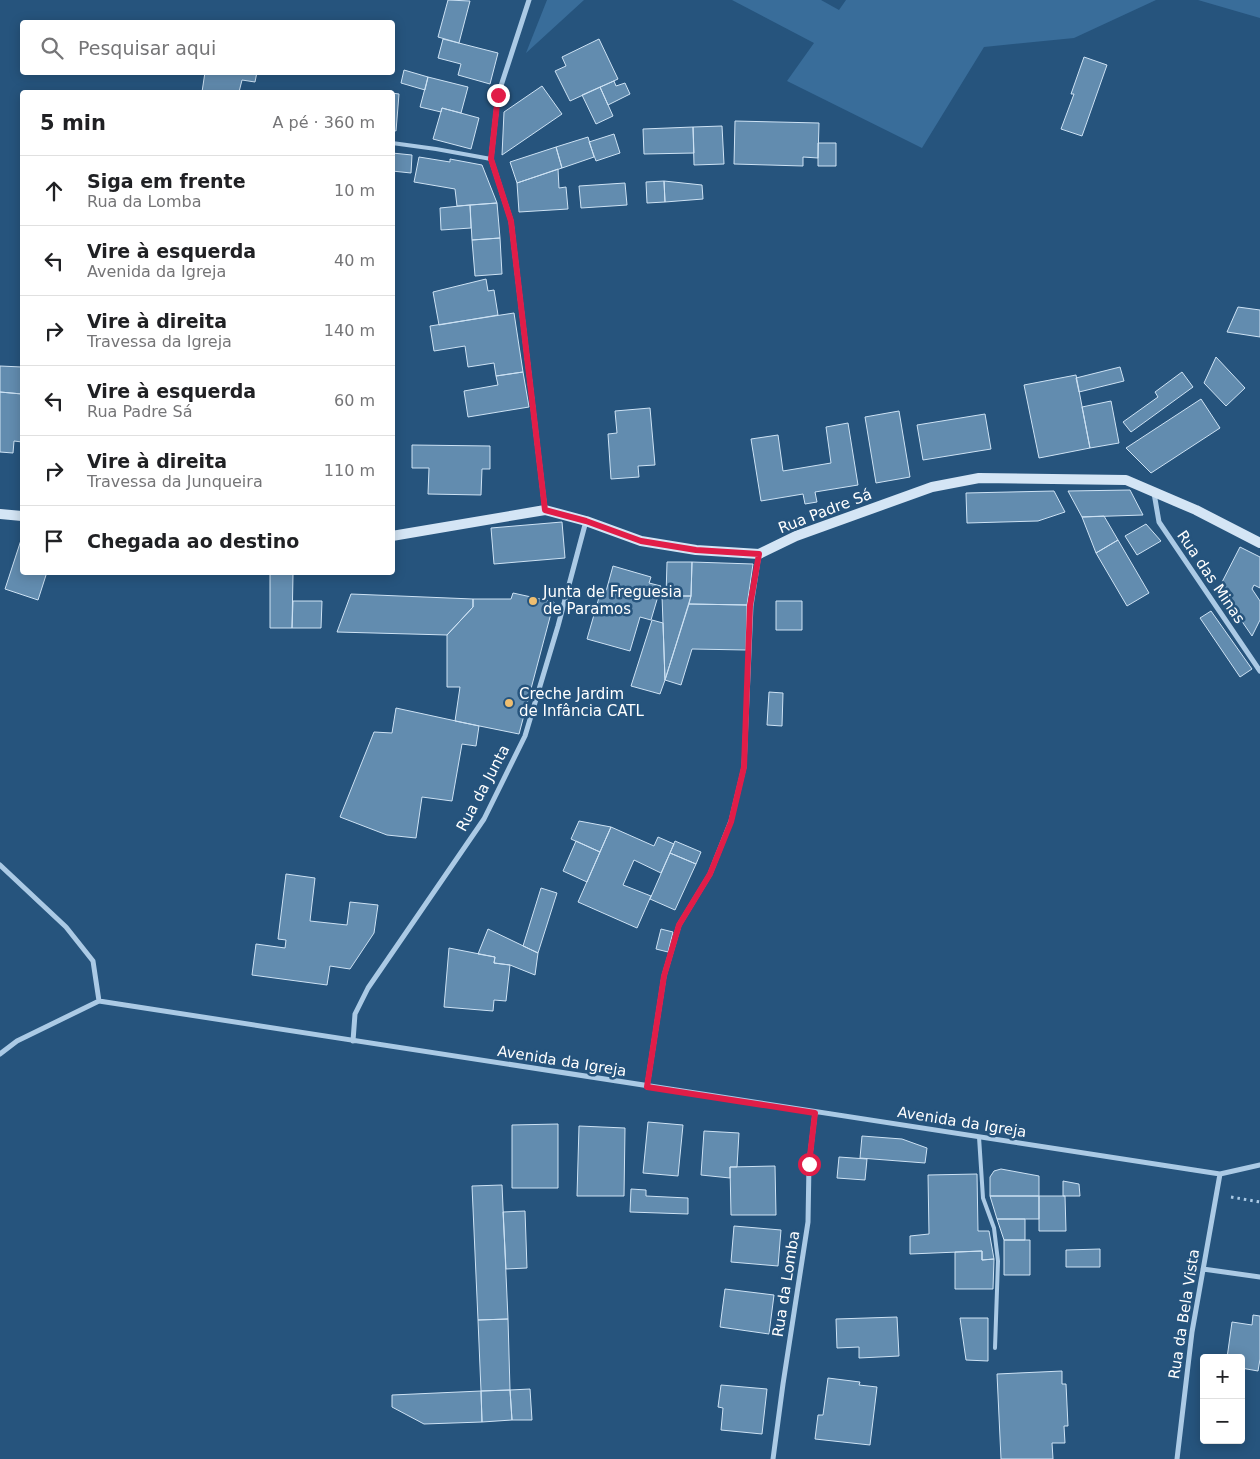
<!DOCTYPE html>
<html lang="pt">
<head>
<meta charset="utf-8">
<style>
	body { margin:0; font-family:"DejaVu Sans",sans-serif; background:#f6f6f6; color:#202124 }
	.controls { position:absolute; right:15px; bottom:15px; display:grid; overflow:hidden; border-radius:5px; box-shadow:0 2px 12px #0003 }
	.controls button { width:45px; height:45px; display:grid; place-items:center; padding:0; border:0; border-bottom:1px solid #e0e0e0; background:#fff; color:#202124; font:25px sans-serif }
	.stop { position:absolute; width:15px; height:15px; margin:-11px; border:4px solid #e11d48; border-radius:50%; background:#fff }
	.stop.end { background:#e11d48; border-color:#fff; box-shadow:0 1px 5px #0008 }
	.list { margin:0; padding:0; list-style:none }
	h2 { display:flex; justify-content:space-between; align-items:center; height:65px; margin:0; padding:0 20px; font-size:21px }
	h2 small { font-size:16px; font-weight:400; color:#757577 }
	.list li { display:grid; grid-template-columns:32px 1fr auto; gap:15px; align-items:center; box-sizing:border-box; height:70px; padding:0 20px; border-top:1px solid #e0e0e0 }
	.list b { display:block; font-size:19px; white-space:nowrap }
	.list p { margin:0; font-size:16px; white-space:nowrap; color:#757577 }
	.list em { font-size:16px; font-style:normal; color:#757577 }
	.icon { flex:none; width:28px; height:28px; fill:none; stroke:currentColor; stroke-width:2; stroke-linecap:round; stroke-linejoin:round }
	.map { position:relative; flex:none; width:1260px; height:1459px; overflow:hidden }
	.search { position:absolute; background:#fff; box-shadow:0 2px 12px #0003; left:20px; top:20px; width:375px; height:55px; display:flex; align-items:center; gap:12px; box-sizing:border-box; padding:0 18px; border-radius:5px; color:#757577; font-size:19px }
	.panel { position:absolute; background:#fff; box-shadow:0 2px 12px #0003; left:20px; top:90px; width:375px; height:485px; border-radius:5px }
	.map>svg:first-child { display:block }
</style>
</head>
<body>
<div class="map">
<svg width="1260" height="1459" viewBox="0 0 1260 1459">
	<rect width="100%" height="100%" fill="#26547d"/>
	<path fill="#396d9a" d="M547,0H584L526,53Z
		M732,0H821L839,10L846,0H1156L1074,38L984,47L922,148L787,81L814,43Z
		M1198,0H1260V18Z"/>
	<path fill="#628caf" stroke="#cde2f4" d="M448,0L470,1L459,43L438,37Z
		M443,39L498,53L490,84L458,75L461,64L438,58Z
		M599,39L618,79L570,101L555,71L566,66L562,57Z
		M1084,57L1107,65L1082,136L1061,129L1074,94H1071Z
		M404,70L428,77L425,90L401,83Z
		M205,72H257L255,82L242,80L239,92H202Z
		M428,77L468,87L461,113L442,108L441,112L420,107Z
		M614,81L616,86L625,83L630,94L608,105L600,87Z
		M542,86L562,114L502,155L504,112Z
		M600,87L613,116L596,124L582,95Z
		M392,93L399,94L396,131L392,130Z
		M442,108L479,118L471,149L433,139Z
		M735,121L819,123L818,158L803,157V166L734,164Z
		M722,126L724,164L694,165L693,127Z
		M693,127L694,153L644,154L643,129Z
		M614,134L620,153L596,161L589,142Z
		M588,137L594,157L562,168L556,147Z
		M818,143H836V166H818Z
		M556,147L562,168L517,183L510,162Z
		M392,153L412,155L411,173L392,171Z
		M419,157L450,162V159L482,165L497,203L457,206L455,189L414,182Z
		M558,169L559,188L566,187L568,209L519,212L517,183Z
		M664,181L702,185L703,199L665,202Z
		M664,181L665,202L647,203L646,182Z
		M625,183L627,205L581,208L579,186Z
		M497,203L500,238L472,240L470,205Z
		M470,205L471,228L441,230L440,208Z
		M500,238L502,274L475,276L472,240Z
		M486,279L488,291L494,290L498,315L439,325L433,292Z
		M1238,307L1260,310V337L1227,332Z
		M514,313L523,372L496,376L494,363L468,367L465,346L434,351L430,326Z
		M1216,357L1245,388L1226,406L1204,383Z
		M0,366L22,367V394L0,392Z
		M1120,367L1124,381L1079,392L1076,378Z
		M523,372L529,407L468,417L464,391L498,385L496,376Z
		M1182,372L1193,387L1131,432L1123,422L1158,397L1155,392Z
		M1076,375L1090,448L1039,458L1024,385Z
		M0,392L22,394V442L14,441L13,453L0,452Z
		M1201,399L1220,428L1151,473L1126,448Z
		M1111,401L1119,443L1090,448L1082,407Z
		M650,408L655,465L638,466L639,477L611,479L608,434L617,433L615,411Z
		M899,411L910,477L876,483L865,417Z
		M985,414L991,449L923,460L917,425Z
		M848,423L858,485L815,492L817,502L805,504L803,494L761,501L751,439L778,435L783,471L831,463L826,427Z
		M412,445L490,446V469H482L481,495L428,494L429,468H412Z
		M1130,490L1143,515L1082,517L1068,491Z
		M1054,491L1065,512L1038,521L967,523L966,493Z
		M1104,516L1118,540L1096,553L1082,517Z
		M562,522L565,558L494,564L491,528Z
		M1146,524L1161,541L1137,555L1125,536Z
		M22,537V572H47L38,600L5,589Z
		M1118,540L1149,593L1127,606L1096,553Z
		M1240,547L1260,557V588L1254,585L1252,589L1260,601V620L1252,636L1219,588Z
		M667,562H692L691,596H666Z
		M692,562L753,564L747,605L689,604L691,596Z
		M613,566L651,577L649,583L661,586L651,620L640,617L630,651L587,639L600,594L605,595Z
		M263,572H315V574H263Z
		M315,572H355L354,574H315Z
		M270,574H293L292,628H270Z
		M513,593L554,602L519,734L455,721L460,687H447V635L473,607V599H511Z
		M351,594L473,599V607L447,635L337,632Z
		M662,596H691L665,680L663,623Z
		M293,601H322L321,628H292Z
		M776,601H802V630H776Z
		M689,604L747,605L746,650L692,649L681,685L665,680Z
		M1211,611L1252,669L1240,677L1200,618Z
		M652,620L663,623L665,680L660,694L631,686Z
		M769,692L783,693L782,726L767,725Z
		M396,708L479,726L476,746L462,744L452,801L422,797L416,838L387,835L340,817L374,732L392,733Z
		M579,821L611,827L600,852L571,839Z
		M611,827L654,846L658,837L674,844L661,873L634,860L623,885L651,896L637,928L578,902Z
		M576,841L600,852L587,882L563,871Z
		M675,841L701,852L696,864L670,853Z
		M670,853L696,864L675,910L650,899Z
		M286,874L315,878L310,921L347,925L350,902L378,905L374,933L350,969L330,966L327,985L252,975L256,944L285,948L286,940L278,939Z
		M541,888L557,893L538,953L523,946Z
		M488,929L538,953L535,975L510,965L494,963L495,957L478,954Z
		M661,929L673,932L668,952L656,949Z
		M449,948L495,957L494,963L510,965L506,1001L494,1000L493,1011L444,1007Z
		M648,1122L683,1125L678,1176L643,1173Z
		M558,1124V1188H512V1125Z
		M579,1126L625,1128L624,1196H577Z
		M704,1131L739,1133L737,1167H730V1178L701,1175Z
		M862,1136L902,1139L927,1148L925,1163L860,1158Z
		M839,1157L867,1159L865,1180L837,1178Z
		M775,1166L776,1215H731L730,1167Z
		M1001,1169L1039,1176V1196H990V1177L994,1171Z
		M977,1174L978,1231H989L994,1259L982,1260V1251L910,1254V1236L929,1234L928,1175Z
		M1063,1181L1079,1184L1080,1196H1063Z
		M502,1185L508,1319L478,1320L472,1186Z
		M631,1189L646,1190V1196L688,1198V1214L630,1212Z
		M990,1196H1039V1219H997Z
		M1039,1196H1065L1066,1231H1039Z
		M525,1211L527,1268L506,1269L503,1212Z
		M997,1219H1025V1240H1004Z
		M734,1226L781,1230L778,1266L731,1262Z
		M1004,1240H1030V1275H1004Z
		M1100,1249V1267H1066V1250Z
		M982,1251V1260L994,1259L993,1289H955V1252Z
		M725,1289L774,1295L769,1334L720,1327Z
		M1253,1315L1260,1316V1359L1258,1371L1241,1368V1358H1227L1232,1322L1252,1325Z
		M897,1317L899,1356L859,1358V1347L837,1348L836,1319Z
		M960,1318H988V1361L966,1360Z
		M508,1319L510,1390L481,1391L478,1320Z
		M1062,1371V1384H1066L1068,1426H1064L1065,1443H1052L1053,1459H1001L997,1374Z
		M828,1378L860,1382L859,1385L877,1387L870,1445L815,1439L818,1415H823Z
		M721,1385L767,1389L762,1434L721,1430L723,1408L718,1407Z
		M530,1389L532,1420H512L510,1390Z
		M510,1390L512,1420L482,1422L481,1391Z
		M481,1391L482,1422L424,1424L392,1407V1395Z"/>
	<g fill="none" stroke-linecap="round" stroke-linejoin="round">
		<path stroke="#abcae5" stroke-width="3" stroke-dasharray="2.5 4" stroke-linecap="butt" d="M1231,1197L1260,1202"/>
		<path stroke="#abcae5" stroke-width="4" d="M392,143L436,149L491,159
			M979,1137L983,1198L994,1228L998,1261L995,1348"/>
		<path stroke="#abcae5" stroke-width="5" d="M529,0L498,95L491,159L511,221L545,510
			M1154,493L1159,522L1260,671
			M0,865L66,927L93,961L99,1001
			M353,1041L355,1014L368,988L484,819L525,736L558,626L586,521
			M0,1054L17,1041L99,1001L1220,1174L1260,1165
			M647,1087L664,976L679,925L710,874L731,821L744,767L751,606L759,554
			M1203,1269L1260,1277
			M773,1459L783,1384L808,1222L809,1164L815,1113
			M1177,1459L1192,1332L1220,1174"/>
		<path stroke="#d4e5f5" stroke-width="10" d="M0,514L22,516
			M392,536L545,510L586,521L641,541L696,550L759,554L796,536L932,487L979,478L1126,480L1196,510L1260,543"/>
	</g>
	<g fill="none" stroke-linecap="round" stroke-linejoin="round">
		<path stroke="#e11d48" stroke-width="6" d="M498,95L491,159L511,221L545,510L586,521L641,541L696,550L759,554L750,606L744,767L731,822L710,874L679,925L664,976L647,1087L815,1113L809,1164"/>
	</g>
	<g fill="#eebe70" stroke="#26547d" stroke-width="2">
		<circle cx="533" cy="601" r="5"/>
		<circle cx="509" cy="703" r="5"/>
	</g>
	<g text-anchor="middle" dominant-baseline="central" stroke-width="5" stroke-linejoin="round" paint-order="stroke">
		<g font-size="15" fill="#fff" stroke="#26547d">
			<text transform="translate(825 511) rotate(-21)">Rua Padre Sá</text>
			<text transform="translate(1211 577) rotate(56)">Rua das Minas</text>
			<text transform="translate(483 788) rotate(-62)">Rua da Junta</text>
			<text transform="translate(562 1061) rotate(9)">Avenida da Igreja</text>
			<text transform="translate(962 1122) rotate(9)">Avenida da Igreja</text>
			<text transform="translate(786 1284) rotate(-81)">Rua da Lomba</text>
			<text transform="translate(1184 1314) rotate(-81)">Rua da Bela Vista</text>
		</g>
		<g font-size="15" fill="#fff" stroke="#26547d" text-anchor="start">
			<text x="543" y="592">Junta de Freguesia<tspan x="543" dy="17">de Paramos</tspan></text>
			<text x="519" y="694">Creche Jardim<tspan x="519" dy="17">de Infância CATL</tspan></text>
		</g>
	</g>
</svg>
<div class="controls">
<button>+</button>
<button>−</button>
</div>
<div class="stop" style="left:809px;top:1164px"></div>
<div class="stop end" style="left:498px;top:95px"></div>
<div class="search"><svg class="icon" aria-label="search" viewBox="0 0 24 24"><circle cx="10" cy="10" r="6"/><path d="M15 15l6 6"/></svg>Pesquisar aqui</div>
<section class="panel">
<h2>5 min<small>A pé · 360 m</small></h2>
<ul class="list">
<li><svg class="icon" aria-label="ahead" viewBox="0 0 24 24"><path d="M12 20V5M6 11l6-6 6 6"/></svg><div><b>Siga em frente</b><p>Rua da Lomba</p></div><em>10 m</em></li>
<li><svg class="icon" aria-label="left" viewBox="0 0 24 24"><path d="M17 20v-9H6M10 6l-5 5 5 5"/></svg><div><b>Vire à esquerda</b><p>Avenida da Igreja</p></div><em>40 m</em></li>
<li><svg class="icon" aria-label="right" viewBox="0 0 24 24"><path d="M7 20v-9h11M14 6l5 5-5 5"/></svg><div><b>Vire à direita</b><p>Travessa da Igreja</p></div><em>140 m</em></li>
<li><svg class="icon" aria-label="left" viewBox="0 0 24 24"><path d="M17 20v-9H6M10 6l-5 5 5 5"/></svg><div><b>Vire à esquerda</b><p>Rua Padre Sá</p></div><em>60 m</em></li>
<li><svg class="icon" aria-label="right" viewBox="0 0 24 24"><path d="M7 20v-9h11M14 6l5 5-5 5"/></svg><div><b>Vire à direita</b><p>Travessa da Junqueira</p></div><em>110 m</em></li>
<li><svg class="icon" aria-label="arrive" viewBox="0 0 24 24"><path d="M6 21V4h12l-3 4 3 4H6"/></svg><div><b>Chegada ao destino</b></div></li>
</ul>
</section>
</div>
</body>
</html>
